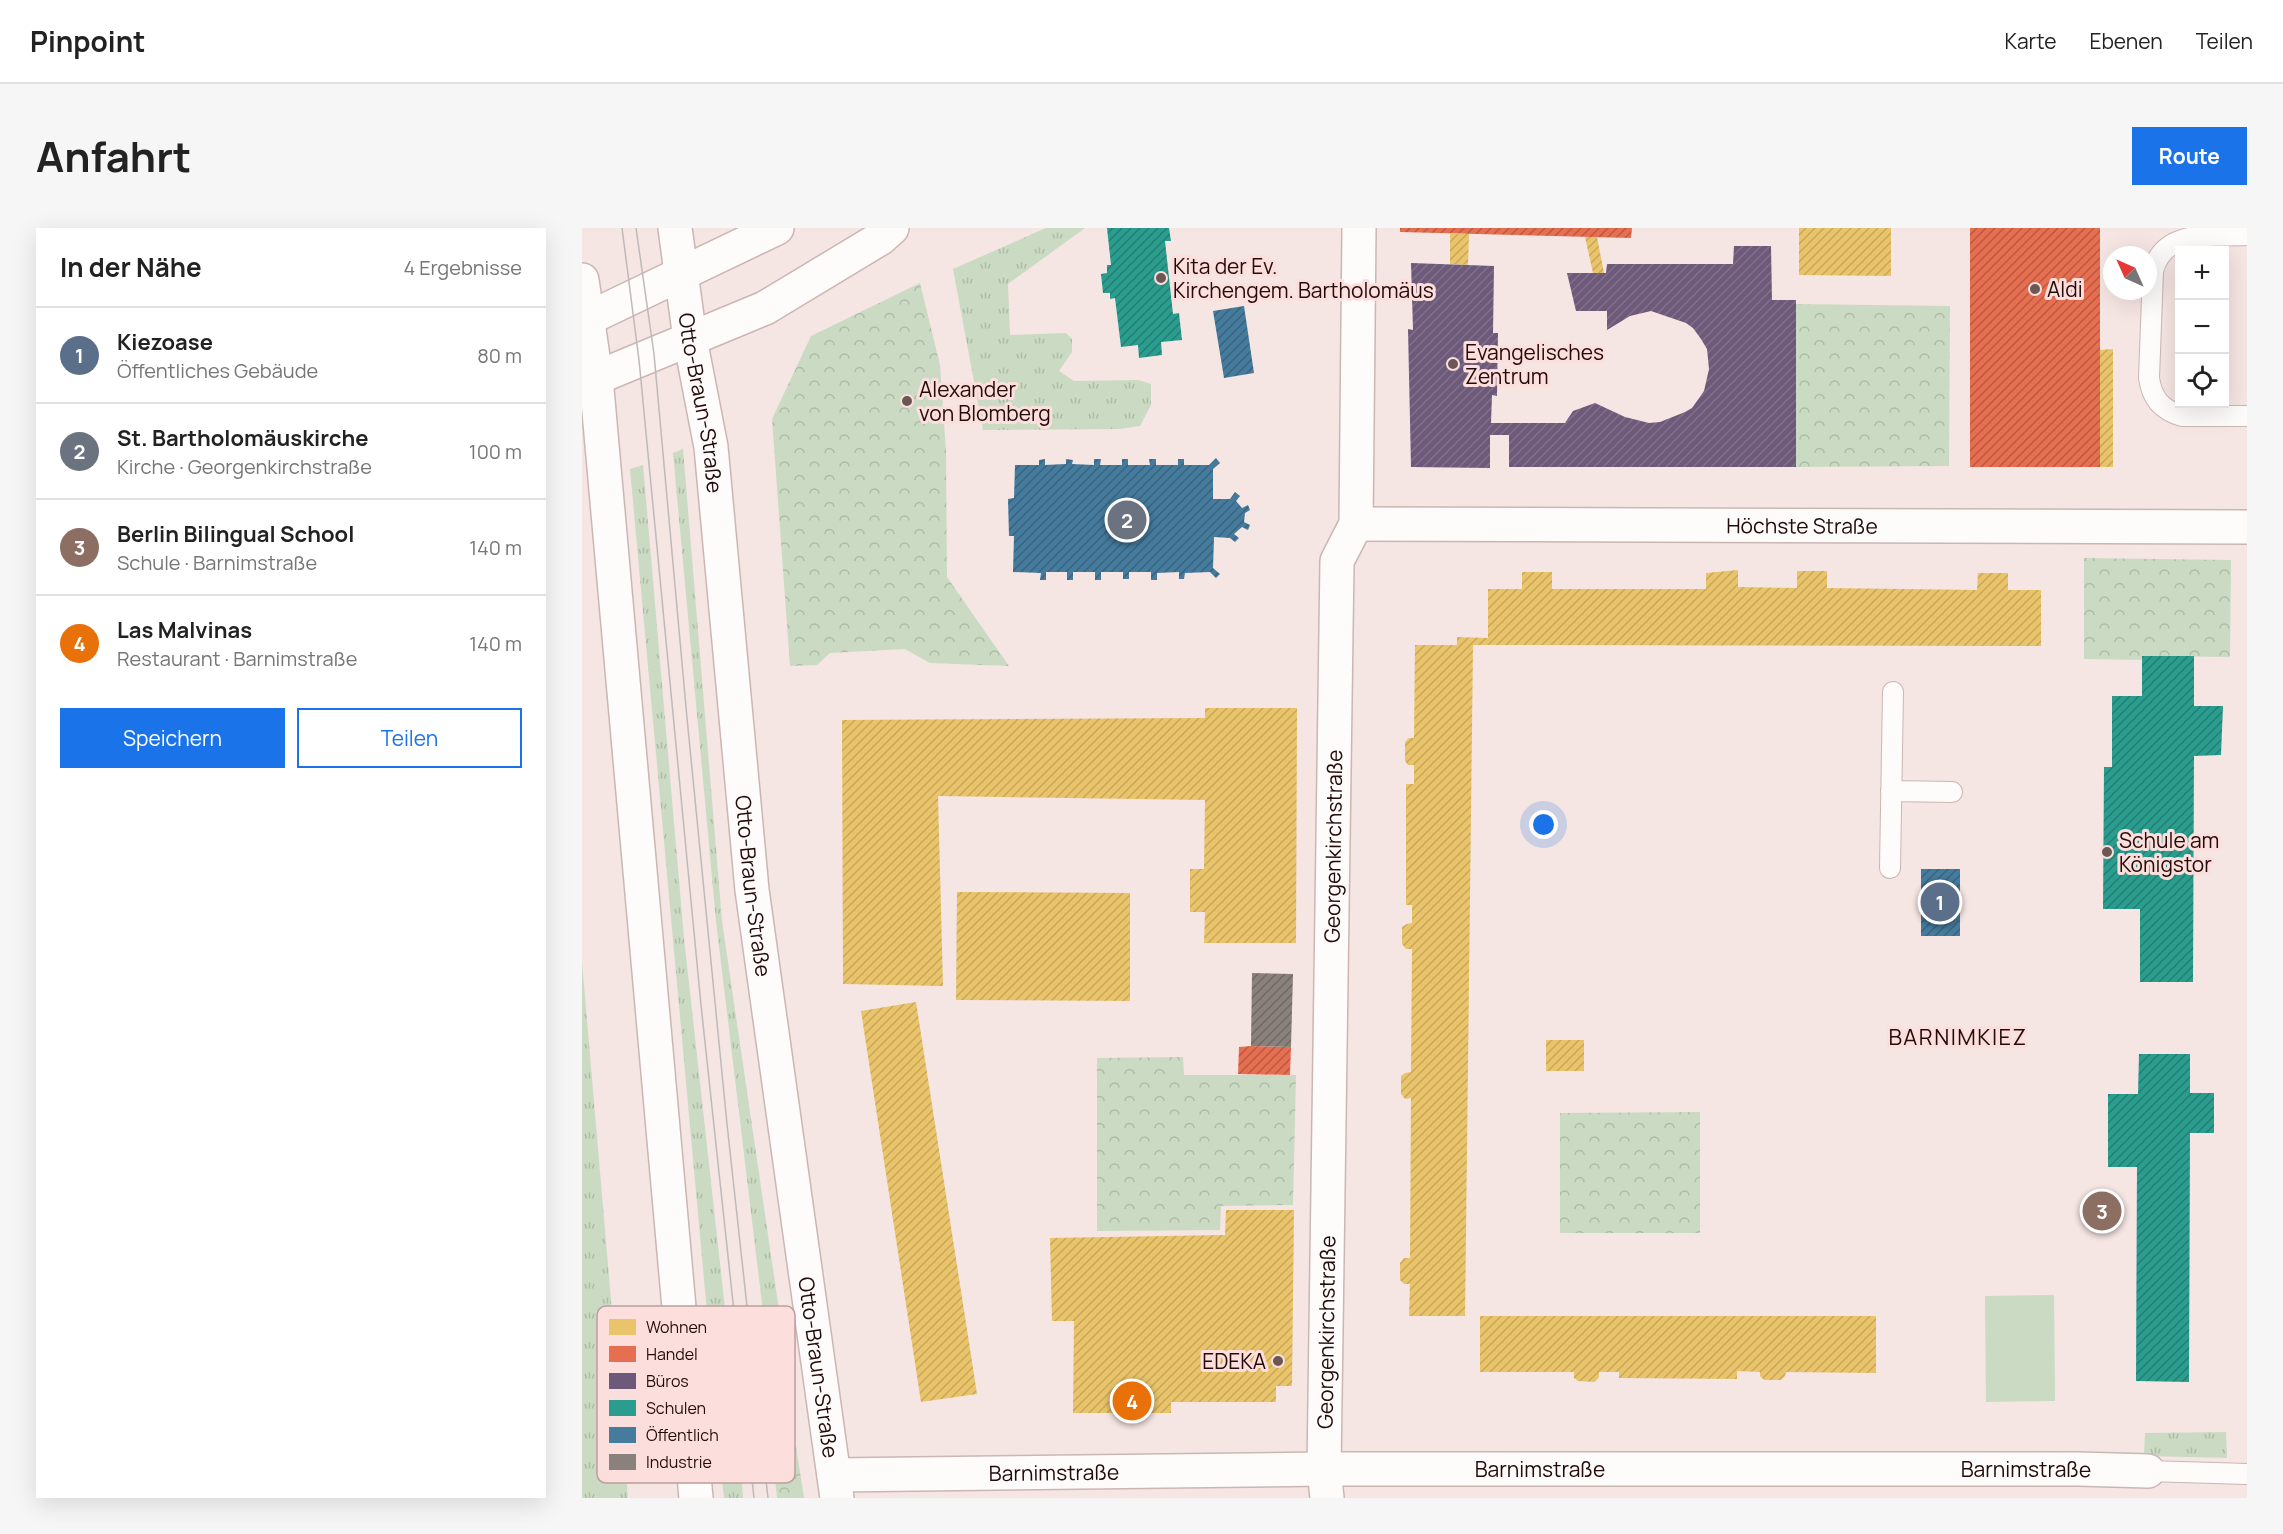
<!DOCTYPE html>
<html lang="de">
<head>
<meta charset="utf-8">
<style>
	body { margin:0; font-family:Manrope,sans-serif; background:#f6f6f6; color:#222 }
	.controls { position:absolute; right:18px; top:18px; display:grid; overflow:hidden; border-radius:0px; box-shadow:0 6px 24px #0002 }
	.controls button { width:54px; height:54px; display:grid; place-items:center; padding:0; border:0; border-bottom:2px solid #e0e0e0; background:#fff; color:#222; font:30px sans-serif }
	.compass { position:absolute; left:1521px; top:18px; width:54px; height:54px; border-radius:50%; background:#fff; box-shadow:0 6px 24px #0002; rotate:315deg }
	.you { position:absolute; left:962px; top:597px; width:21px; height:21px; margin:-15px; border:4px solid #fff; border-radius:50%; background:#1a73e8; box-shadow:0 0 0 9px #1a73e833 }
	.badge { display:grid; place-items:center; width:39px; height:39px; border-radius:50%; background:#1a73e8; color:#fff; font-size:20px; font-weight:700 }
	.pin { position:absolute; translate:-50% -50%; border:3px solid #fff; box-shadow:0 2px 6px #0006 }
	.list { margin:0; padding:0; list-style:none }
	h2 { display:flex; justify-content:space-between; align-items:center; height:78px; margin:0; padding:0 24px; font-size:26px }
	h2 small { font-size:20px; font-weight:400; color:#767676 }
	.list li { display:grid; grid-template-columns:39px 1fr auto; gap:18px; align-items:center; box-sizing:border-box; height:96px; padding:0 24px; border-top:2px solid #e0e0e0 }
	.list b { display:block; font-size:22px; white-space:nowrap }
	.list p { margin:0; font-size:20px; white-space:nowrap; color:#767676 }
	.list em { font-size:20px; font-style:normal; color:#767676 }
	.actions { display:flex; gap:12px; padding:18px 24px }
	.actions a { flex:1; padding:14px 0; border:2px solid #1a73e8; border-radius:0px; text-align:center; font-size:21px; color:#1a73e8 }
	.actions .main { background:#1a73e8; color:#fff }
	.icon { flex:none; width:33px; height:33px; fill:none; stroke:currentColor; stroke-width:2; stroke-linecap:round; stroke-linejoin:round }
	.map { position:relative; flex:none; width:1665px; height:1270px; overflow:hidden; border-radius:0px }
	header { display:flex; align-items:center; gap:36px; box-sizing:border-box; height:84px; padding:0 30px; background:#fff; border-bottom:2px solid #e0e0e0 }
	header strong { font-size:28px }
	nav { display:flex; gap:33px; margin-inline-start:auto; font-size:21px }
	.intro { display:flex; align-items:center; justify-content:space-between; box-sizing:border-box; height:144px; padding:0 36px }
	h1 { margin:0; font-size:42px }
	.button { padding:15px 27px; border-radius:0px; background:#1a73e8; color:#fff; font-size:21px; font-weight:700 }
	main { display:flex; gap:36px; padding:0 36px }
	aside { flex:1; background:#fff; border-radius:0px; box-shadow:0 6px 24px #0002 }
	.map>svg:first-child { display:block }
</style>
</head>
<body>
<header>
<strong>Pinpoint</strong>
<nav><a>Karte</a><a>Ebenen</a><a>Teilen</a></nav>
</header>
<div class="intro"><h1>Anfahrt</h1><a class="button">Route</a></div>
<main>
<aside>
<h2>In der Nähe<small>4 Ergebnisse</small></h2>
<ul class="list">
<li><span class="badge" style="background:#5c6f8a">1</span><div><b>Kiezoase</b><p>Öffentliches Gebäude</p></div><em>80 m</em></li>
<li><span class="badge" style="background:#6b7280">2</span><div><b>St. Bartholomäuskirche</b><p>Kirche · Georgenkirchstraße</p></div><em>100 m</em></li>
<li><span class="badge" style="background:#8d6e63">3</span><div><b>Berlin Bilingual School</b><p>Schule · Barnimstraße</p></div><em>140 m</em></li>
<li><span class="badge" style="background:#e8710a">4</span><div><b>Las Malvinas</b><p>Restaurant · Barnimstraße</p></div><em>140 m</em></li>
</ul>
<div class="actions"><a class="main">Speichern</a><a>Teilen</a></div>
</aside>
<div class="map">
<svg width="1665" height="1270" viewBox="0 0 1665 1270">
	<defs>
		<pattern id="grass-tufts" width="24" height="20" patternUnits="userSpaceOnUse" patternTransform="scale(1.5)"><rect width="24" height="20" fill="#cbdbc3"/><path d="M3 7l-1-3M5 7V3M7 7l1-3M15 17l-1-3M17 17v-4M19 17l1-3" fill="none" stroke="#aebba6"/></pattern>
		<pattern id="park-crowns" width="20" height="18" patternUnits="userSpaceOnUse" patternTransform="scale(1.5)"><rect width="20" height="18" fill="#cbdbc3"/><path d="M2 6a3 3 0 1 1 6 0M12 15a3 3 0 1 1 6 0" fill="none" stroke="#aebba6"/></pattern>
		<pattern id="homes-hatch" width="6" height="6" patternUnits="userSpaceOnUse" patternTransform="scale(1.5)"><rect width="6" height="6" fill="#e9c46a"/><path d="M-1 1l2-2M0 6l6-6M5 7l2-2" fill="none" stroke="#c8a75b"/></pattern>
		<pattern id="shops-hatch" width="6" height="6" patternUnits="userSpaceOnUse" patternTransform="scale(1.5)"><rect width="6" height="6" fill="#e76f51"/><path d="M-1 1l2-2M0 6l6-6M5 7l2-2" fill="none" stroke="#bb5941"/></pattern>
		<pattern id="offices-hatch" width="6" height="6" patternUnits="userSpaceOnUse" patternTransform="scale(1.5)"><rect width="6" height="6" fill="#6d597a"/><path d="M-1 1l2-2M0 6l6-6M5 7l2-2" fill="none" stroke="#817089"/></pattern>
		<pattern id="schools-hatch" width="6" height="6" patternUnits="userSpaceOnUse" patternTransform="scale(1.5)"><rect width="6" height="6" fill="#2a9d8f"/><path d="M-1 1l2-2M0 6l6-6M5 7l2-2" fill="none" stroke="#247e73"/></pattern>
		<pattern id="public-hatch" width="6" height="6" patternUnits="userSpaceOnUse" patternTransform="scale(1.5)"><rect width="6" height="6" fill="#457b9d"/><path d="M-1 1l2-2M0 6l6-6M5 7l2-2" fill="none" stroke="#39637e"/></pattern>
		<pattern id="industry-hatch" width="6" height="6" patternUnits="userSpaceOnUse" patternTransform="scale(1.5)"><rect width="6" height="6" fill="#8a817c"/><path d="M-1 1l2-2M0 6l6-6M5 7l2-2" fill="none" stroke="#706864"/></pattern>
	</defs>
	<rect width="100%" height="100%" fill="#f5e5e3"/>
	<path fill="url(#grass-tufts)" d="M464,0H503L426,56L428,107L484,105L490,111V124L477,143L492,153L556,152L569,156V177L558,198L537,201L401,202L371,41Z
		M101,221L140,693L208,1157L190,1159L134,693L91,225Z
		M61,237L102,710L154,1180L134,1183L48,241Z
		M0,734L46,1270H0Z
		M1644,1204L1645,1230L1562,1228L1563,1205Z
		M149,1233L156,1236L159,1242L161,1270H142C141,1257 136,1241 149,1233Z"/>
	<path fill="url(#park-crowns)" d="M338,55L358,137L364,223L365,349L427,438L348,435L323,421L248,425L235,437L208,438L190,191L229,108Z
		M1214,76L1368,78L1367,238L1214,239Z
		M1502,330L1649,332L1648,429L1561,428L1559,432L1502,431Z
		M601,829L602,847H714L711,977L639,978L638,1002L515,1003V830Z
		M1118,884V1005H978V885Z
		M214,1218L222,1270H195L190,1223Z"/>
	<path fill="#cbdbc3" d="M1472,1067L1473,1173L1404,1174L1403,1068Z"/>
	<path fill="url(#homes-hatch)" d="M1217,0H1309V48L1217,47Z
		M868,6H887L886,37L868,36Z
		M1003,9H1015L1022,45H1011Z
		M1531,121V239H1518V122Z
		M1156,342V359L1215,360V343H1245V360L1395,362L1396,345H1426V362H1459V418L891,417L883,1088H827L828,1056H822L818,1052V1035L822,1030H828L829,870L823,871L819,866V848L823,845L829,844L830,721H824L820,716V699L825,696L830,695V677H824V556H832V537H826L823,533V514L827,510H832L833,417H875V409L906,410V361H940V344H970V361H1124V345Z
		M623,480H715L714,715H622L623,684H608V641H622L623,572L356,568L361,758L261,756L260,492L623,490Z
		M375,664L548,665V773L374,772Z
		M334,774L395,1166L339,1174L279,783Z
		M964,812H1002V843H964Z
		M644,982H712L710,1158H694V1174H589V1185H491L492,1093H470L468,1010L643,1007Z
		M898,1088H1294V1145L1204,1144L1203,1148L1199,1152H1182L1178,1148V1144L1155,1143V1151L1037,1150V1144H1017V1149L1013,1154L996,1153L992,1150V1144H898Z"/>
	<path fill="url(#shops-hatch)" d="M818,0H1050L1049,10L818,4Z
		M1388,0H1518V239H1388Z
		M669,818L709,819L708,847L656,846L657,819Z"/>
	<path fill="url(#offices-hatch)" d="M1152,18H1189L1190,72H1214V239H927V207H908V240L829,239L826,101L831,102L829,35L912,38L911,105H916L915,168L910,167L909,195H983L991,183L1013,175L1043,189L1067,195L1078,194L1103,184L1110,180L1122,163L1127,141L1125,121L1119,111L1111,100L1104,95L1069,83L1048,88L1025,102V83H994L985,45H1024L1025,36H1151Z"/>
	<path fill="url(#schools-hatch)" d="M525,0H587L589,13H583L591,86L597,85L600,112L579,114L580,127L557,130L556,117L539,119L533,70L528,71V65H521L519,46L525,45V37H529Z
		M1560,428H1612V478H1641L1639,527L1612,528L1611,754H1558V681H1521L1522,539H1530V468H1560Z
		M1557,826H1608V865H1632V905H1608L1607,1154L1554,1153L1555,939H1526V866H1556Z"/>
	<path fill="url(#public-hatch)" d="M662,78L672,145L642,150L631,83Z
		M634,230L638,235L631,241V271H648L653,264L658,268L654,273L660,280L666,277L668,282L663,285L662,294L668,297L666,302L660,299L652,306L657,310L653,314L648,310L632,309L631,340L638,346L634,350L628,344L603,345L602,351H597V344L575,345V352H569V344H547V351H541V344H519V352H513V344H491V352H485V344H464V352H458L459,345L431,344L432,308H427L426,271L432,270L433,237H457V232L463,231V237L484,236V231L491,232L490,236L512,237V231H519L518,237H540V231H546V237H568L567,231H574V237H596V231H602V237H627Z
		M1339,641H1378V708H1339Z"/>
	<path fill="url(#industry-hatch)" d="M670,745L711,746L709,819L669,818Z"/>
	<g fill="none" stroke-linecap="round" stroke-linejoin="round">
		<g stroke="#cab7b4" stroke-width="22">
			<path id="lane" d="M1665,7C1630,9 1582,0 1571,43L1567,150C1570,171 1580,182 1600,188H1665
				M1309,563L1370,564
				M1308,640L1311,464
				M1566,1243L1665,1246"/>
		</g>
		<g stroke="#cab7b4" stroke-width="36">
			<g id="street">
				<path id="s1" d="M774,296L1665,299"/>
				<path id="s2" d="M252,1247L742,1241H1496L1566,1243"/>
				<path id="s3" d="M745,1270L742,1241L755,333L774,296L777,0"/>
			</g>
		</g>
		<g stroke="#cab7b4" stroke-width="36">
			<path id="secondary" d="M7,90L195,0
				M14,150L183,80L299,10L310,0"/>
		</g>
		<g stroke="#cab7b4" stroke-width="36">
			<g id="primary">
				<path id="s4" d="M93,0L108,111L129,219L170,662L255,1270"/>
				<path d="M0,52L14,150L114,1270"/>
			</g>
		</g>
		<use href="#lane" stroke="#fefbfb" stroke-width="20"/>
		<use href="#street" stroke="#fefbfb" stroke-width="33"/>
		<use href="#secondary" stroke="#fefbfb" stroke-width="33"/>
		<use href="#primary" stroke="#fefbfb" stroke-width="33"/>
		<path stroke="#bfbab9" stroke-width="1.5" d="M40,0L57,132L119,777L172,1270
			M54,0L72,126L105,490L145,896L186,1270"/>
	</g>
	<g fill="#6c5755" stroke="#fcdfdc" stroke-width="2">
		<circle cx="579" cy="50" r="6"/>
		<circle cx="1453" cy="61" r="6"/>
		<circle cx="871" cy="136" r="6"/>
		<circle cx="325" cy="173" r="6"/>
		<circle cx="1525" cy="624" r="6"/>
		<circle cx="696" cy="1133" r="6"/>
	</g>
	<g text-anchor="middle" dominant-baseline="central" stroke-width="6" stroke-linejoin="round" paint-order="stroke">
		<g font-size="21" fill="#220b09" stroke="#fcdfdc" text-anchor="start">
			<text x="591" y="38">Kita der Ev.<tspan x="591" dy="24">Kirchengem. Bartholomäus</tspan></text>
			<text x="1465" y="61">Aldi</text>
			<text x="883" y="124">Evangelisches<tspan x="883" dy="24">Zentrum</tspan></text>
			<text x="337" y="161">Alexander<tspan x="337" dy="24">von Blomberg</tspan></text>
			<text x="1537" y="612">Schule am<tspan x="1537" dy="24">Königstor</tspan></text>
			<text x="684" y="1133" text-anchor="end">EDEKA</text>
		</g>
		<g font-size="21" fill="#220b09" stroke="#fcdfdc">
			<text stroke="none"><textPath href="#s4" startOffset="177">Otto-Braun-Straße</textPath></text>
			<text stroke="none"><textPath href="#s1" startOffset="446">Höchste Straße</textPath></text>
			<text stroke="none"><textPath href="#s3" startOffset="652">Georgenkirchstraße</textPath></text>
			<text stroke="none"><textPath href="#s4" startOffset="663">Otto-Braun-Straße</textPath></text>
			<text stroke="none"><textPath href="#s3" startOffset="166">Georgenkirchstraße</textPath></text>
			<text stroke="none"><textPath href="#s4" startOffset="1149">Otto-Braun-Straße</textPath></text>
			<text stroke="none"><textPath href="#s2" startOffset="706">Barnimstraße</textPath></text>
			<text stroke="none"><textPath href="#s2" startOffset="1192">Barnimstraße</textPath></text>
			<text stroke="none"><textPath href="#s2" startOffset="220">Barnimstraße</textPath></text>
		</g>
		<g font-size="22" letter-spacing="1.5" fill="#220b09" stroke="#fcdfdc">
			<text x="1376" y="809">BARNIMKIEZ</text>
		</g>
	</g>
	<rect x="15" y="1078" width="198" height="177" rx="9" fill="#fcdfdc" stroke="#bb9f9d" stroke-width="1.5"/>
	<rect x="27" y="1091" width="27" height="16" fill="#e9c46a"/>
	<rect x="27" y="1118" width="27" height="16" fill="#e76f51"/>
	<rect x="27" y="1145" width="27" height="16" fill="#6d597a"/>
	<rect x="27" y="1172" width="27" height="16" fill="#2a9d8f"/>
	<rect x="27" y="1199" width="27" height="16" fill="#457b9d"/>
	<rect x="27" y="1226" width="27" height="16" fill="#8a817c"/>
	<g font-size="16" fill="#220b09">
		<text x="64" y="1105">Wohnen</text>
		<text x="64" y="1132">Handel</text>
		<text x="64" y="1159">Büros</text>
		<text x="64" y="1186">Schulen</text>
		<text x="64" y="1213">Öffentlich</text>
		<text x="64" y="1240">Industrie</text>
	</g>
</svg>
<div class="controls">
<button>+</button>
<button>−</button>
<button><svg class="icon" aria-label="locate" viewBox="0 0 24 24"><circle cx="12" cy="12" r="6"/><path d="M12 2v4M12 18v4M2 12h4M18 12h4"/></svg></button>
</div>
<svg class="compass" viewBox="-18 -18 36 36"><path d="M0-13l5 13h-10z" fill="#e53935"/><path d="M0 13l5-13h-10z" fill="#767676"/></svg>
<div class="you"></div>
<div class="pin badge" style="left:1358px;top:674px;background:#5c6f8a">1</div>
<div class="pin badge" style="left:545px;top:292px;background:#6b7280">2</div>
<div class="pin badge" style="left:1520px;top:983px;background:#8d6e63">3</div>
<div class="pin badge" style="left:550px;top:1173px;background:#e8710a">4</div>
</div>
</main>
</body>
</html>
